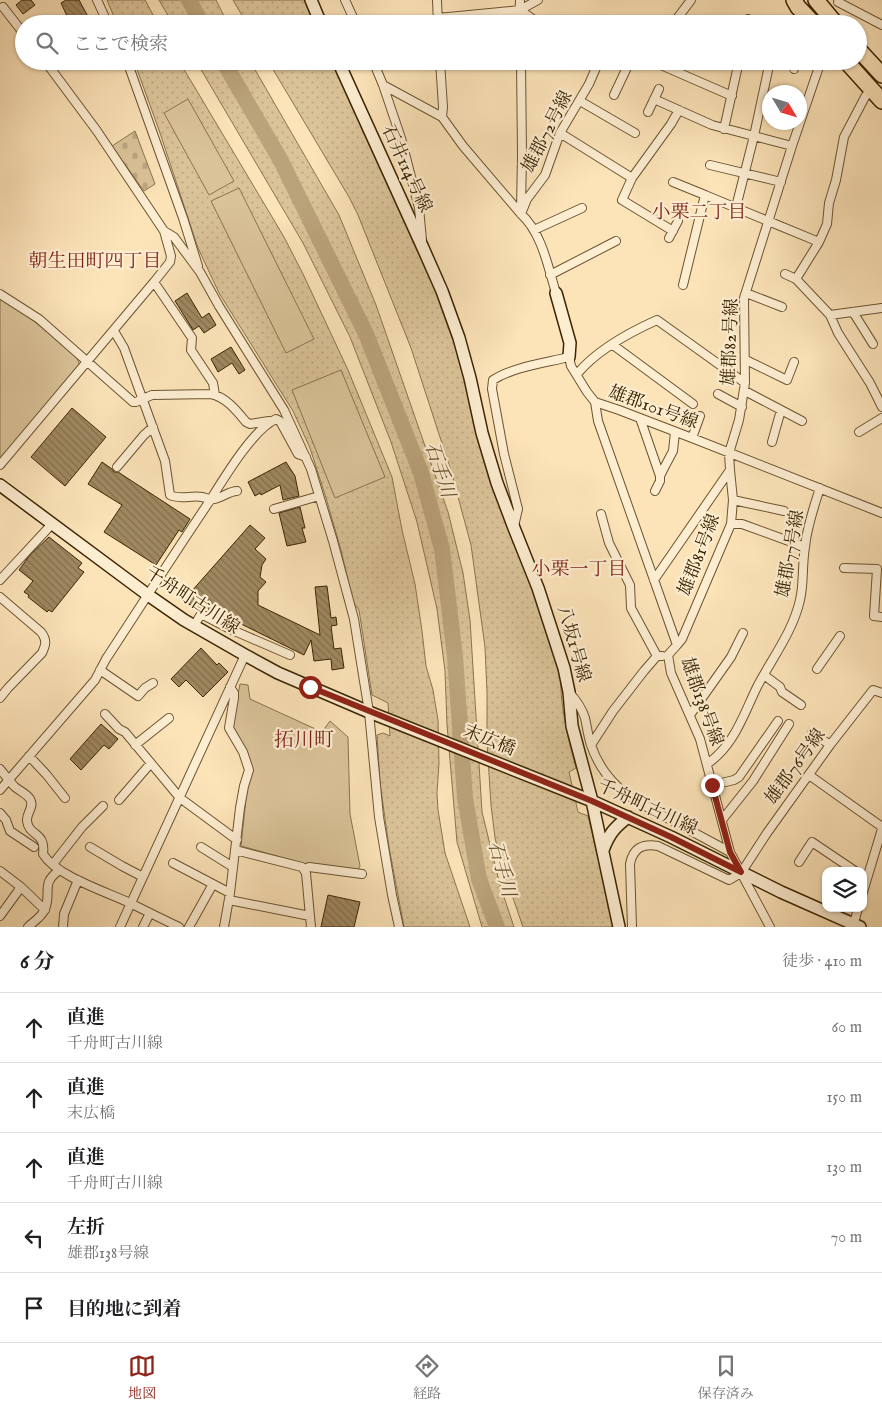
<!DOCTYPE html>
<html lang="ja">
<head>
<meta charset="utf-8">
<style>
	body { margin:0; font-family:"IM FELL English","Noto Serif JP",serif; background:#f6f6f6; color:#202124 }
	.controls { position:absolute; right:15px; bottom:15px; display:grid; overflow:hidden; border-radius:10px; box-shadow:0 1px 4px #0004 }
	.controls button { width:45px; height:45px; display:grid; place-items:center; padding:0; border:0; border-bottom:1px solid #e0e0e0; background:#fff; color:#202124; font:25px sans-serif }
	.compass { position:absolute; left:762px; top:85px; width:45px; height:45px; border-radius:50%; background:#fff; box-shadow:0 1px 4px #0004; rotate:128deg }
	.stop { position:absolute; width:15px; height:15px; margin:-11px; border:4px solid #8f2418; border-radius:50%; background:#fff }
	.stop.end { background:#8f2418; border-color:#fff; box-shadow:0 1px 5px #0008 }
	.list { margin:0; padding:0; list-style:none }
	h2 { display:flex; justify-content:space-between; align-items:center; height:65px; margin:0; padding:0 20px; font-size:21px }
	h2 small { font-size:16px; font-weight:400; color:#757577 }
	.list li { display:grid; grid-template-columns:32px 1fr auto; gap:15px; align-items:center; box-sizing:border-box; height:70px; padding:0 20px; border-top:1px solid #e0e0e0 }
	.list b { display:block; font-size:19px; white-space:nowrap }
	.list p { margin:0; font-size:16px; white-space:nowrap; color:#757577 }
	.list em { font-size:16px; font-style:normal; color:#757577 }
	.icon { flex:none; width:28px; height:28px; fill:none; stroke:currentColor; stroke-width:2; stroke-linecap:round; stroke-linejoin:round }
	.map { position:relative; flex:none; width:882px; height:927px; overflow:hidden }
	.search { position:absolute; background:#fff; box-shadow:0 1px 4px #0004; left:15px; right:15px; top:15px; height:55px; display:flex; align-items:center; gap:12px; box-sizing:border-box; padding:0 18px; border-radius:28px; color:#757577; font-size:19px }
	.sheet { height:415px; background:#fff }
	nav { display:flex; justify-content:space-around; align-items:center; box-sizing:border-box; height:70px; border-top:1px solid #e0e0e0; background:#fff; font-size:14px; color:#757577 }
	nav a { display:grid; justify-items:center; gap:2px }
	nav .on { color:#8f2418 }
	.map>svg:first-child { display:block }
</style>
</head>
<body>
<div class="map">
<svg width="882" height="927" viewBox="0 0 882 927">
	<defs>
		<pattern id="grass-dots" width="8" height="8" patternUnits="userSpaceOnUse" patternTransform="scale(1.25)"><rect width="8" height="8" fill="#dbc399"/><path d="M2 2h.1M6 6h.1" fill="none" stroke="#bda782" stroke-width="1.8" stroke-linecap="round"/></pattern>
		<pattern id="cemetery-stones" width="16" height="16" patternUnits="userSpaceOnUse" patternTransform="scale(1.25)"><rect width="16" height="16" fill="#dbc399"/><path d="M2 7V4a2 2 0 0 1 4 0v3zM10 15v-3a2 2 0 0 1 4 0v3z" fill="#bda782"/></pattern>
		<pattern id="building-back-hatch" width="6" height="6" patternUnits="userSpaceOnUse" patternTransform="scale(1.25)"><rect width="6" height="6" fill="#9f8861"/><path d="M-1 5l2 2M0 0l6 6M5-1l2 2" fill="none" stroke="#836f4e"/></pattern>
	</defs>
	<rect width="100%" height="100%" fill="#fce3b8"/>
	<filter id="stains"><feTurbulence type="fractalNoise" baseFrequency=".004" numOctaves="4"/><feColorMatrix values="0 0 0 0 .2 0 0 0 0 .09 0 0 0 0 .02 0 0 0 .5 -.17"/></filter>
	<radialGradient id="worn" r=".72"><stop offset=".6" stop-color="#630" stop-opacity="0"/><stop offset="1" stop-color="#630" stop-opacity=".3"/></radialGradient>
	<path fill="url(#grass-dots)" stroke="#8a744e" d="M107,0H145L158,24H117Z
		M159,0H216L228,24H173Z
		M233,0H305L316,24H247Z
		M134,61H179L284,237L303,274L348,370L392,477L402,530L415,584L422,631L426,666L433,690L438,720L439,763L437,793L438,810L445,853L470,927H404L389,847L380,783L377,735L383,733L390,736L388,703L372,695L359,610L353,602L341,550L326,498L310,448L293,411L219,293L198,248L159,130Z
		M196,61H250L339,215L376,305L448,512L463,573L470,620L482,812L500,885L514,927H482L457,842L447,725L445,671L437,609L417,522L391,442L350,337L303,243Z
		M268,61H334L359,122L440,301L460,359L522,560L561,669C559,703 567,735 576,768L569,772L578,812L588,816L614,927H523L502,866L495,838L491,805L487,742V692L485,647L471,545L451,471L411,348L358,215L349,197Z"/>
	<path fill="url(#cemetery-stones)" stroke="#8a744e" d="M135,131L155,184L144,191L112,146Z"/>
	<path fill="#dbc399" stroke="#8a744e" d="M188,99L234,181L209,195L164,113Z
		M239,188L314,339L286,353L211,201Z
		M0,299L29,317L76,356L79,363V365L1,458L0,457Z
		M341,370L385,477L335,498L292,390Z
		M240,684L248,685L250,699L322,732L330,721L348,737L350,814L360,866L358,870L310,865L241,846L247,789L251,779L252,770L232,727Z"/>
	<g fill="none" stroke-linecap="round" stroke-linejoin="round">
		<path stroke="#baa27a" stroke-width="16" d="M189,0L202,24
			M223,61L280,159L366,334L421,473L442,549L455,656L465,798L479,879L497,927"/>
	</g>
	<path fill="url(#building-back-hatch)" stroke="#3a2502" d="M22,0H31L35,5L23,14L16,5Z
		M66,0H79L92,24H57L67,16L61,3Z
		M187,293L202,318L209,313L216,325L204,333L199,326L193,330L175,301Z
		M231,347L245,370L239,374L232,363L218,372L211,359Z
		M72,408L106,437L65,486L31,457Z
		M102,462L112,469L114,472H118L190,519L182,532L179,530L156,565L104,532L122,505L88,484Z
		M286,462L295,476L299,496L283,500L280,485L261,495L260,493L255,496L248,482Z
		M300,507L305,528H302L306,542L287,546L279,513Z
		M250,525L265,538L255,549L266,559L262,565L260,577L266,582L258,591V605L320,635L315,587L327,586L331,618L336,617L337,625L331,626L334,649L341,648L344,668L332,670L331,659L314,661L311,640L304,655L233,620L231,621L223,615L220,618L214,614L205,606L202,609H198L183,601Z
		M49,537L82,563L78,568L84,572L52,612L49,610L47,612L28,597L29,595L24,592L33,581L19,570L30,555Z
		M201,648L217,665L219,663L228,672L203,697L186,680L179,687L171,679Z
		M101,724L118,739L109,749L104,745L81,770L70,759Z
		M328,895L360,902L354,927H321Z"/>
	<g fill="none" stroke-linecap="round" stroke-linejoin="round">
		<g stroke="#6a5430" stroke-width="10">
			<path id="street" d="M97,0L108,24
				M345,0L356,24
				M437,0L438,24
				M838,2L882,25
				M3,7L24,34
				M520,10L540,24
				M417,24L438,18L520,10L538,0
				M519,24L520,0
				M673,24L691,0
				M747,24L748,19
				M127,61L183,218L198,266
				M373,61L383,85L442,117L463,146L521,214C542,233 548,267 556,293
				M440,61L443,107L442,117
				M521,61L522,155L521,209
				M794,69L797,61
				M383,85L401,138L419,208L422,240
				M614,95L630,61L644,64L654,62L732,96
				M654,99L712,125L792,146
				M580,101L635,133
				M648,112L659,89
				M724,129L739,61
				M560,133L632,178L622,200L673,231
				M710,165L781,182
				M632,178L671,124L679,110
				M673,182L705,195
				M736,207L754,136L770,61
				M521,214L527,199L545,175L560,133L589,84L599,61
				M534,230L582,208
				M164,231L174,237L200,272L219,306L284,410L311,469L333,541L354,619L369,712L379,817L392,895L399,927
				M669,238L678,221
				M785,274L796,279L830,315L838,333L870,383L882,407
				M550,275L616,241
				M796,279L819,242L827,224L829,203L836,180L844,137L865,97L871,89
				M154,282L192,338L191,350L213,383L215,395
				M683,285L705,195L819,242
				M746,293L782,307
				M0,294L39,319L133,402H136L152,395L211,394C226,397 237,411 246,422L250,424L269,421
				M853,312L873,344
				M830,315L882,308
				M114,331L124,348L165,461L170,495C179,500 192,495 202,497C207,498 210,500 214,499C222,498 229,491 237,491
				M613,345L693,404
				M746,360L787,380L794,362
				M577,374C597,350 628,333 657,320L745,383
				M745,391L802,421
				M718,394L742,407
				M595,402L598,421L677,645L668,655L671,673L700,739L730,852L770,927
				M640,418L660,476
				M859,432L882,418
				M692,438L700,416
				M772,442L781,410
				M0,465L154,282L170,262L171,256L164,231L97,131L45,61
				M117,467L144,435L153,427
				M655,491L660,481V476L664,468L673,451L675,432
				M733,500L784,511
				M274,509L319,496
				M601,514L609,543L630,585L631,608L657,656
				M731,524H742L805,547
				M514,526L518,509L504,454L492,389L493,380C513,367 545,363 569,357L571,366L587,392L595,402L619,410L692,438L882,513
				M844,568L877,569L874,616L882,617
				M0,580L52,524
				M654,580L730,470L729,453L739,420L745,383L744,298L792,146L821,61
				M0,597L41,632C47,640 46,644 42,653L8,688L0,698
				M194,626L201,614L230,629L290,655
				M677,645L682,639L731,524L733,500L730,470
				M817,669L840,636
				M100,670L138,696L145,688L153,683
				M764,675L780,687L782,692L801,705
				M569,692C576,700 582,708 585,718C587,727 588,736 591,745C600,772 618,791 643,805L730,852
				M105,714L119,729L125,732L180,798L237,840
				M690,715L731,657L743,633
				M812,732L830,745
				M135,745L169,718
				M591,745L613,711L644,671L657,656H662
				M29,756L46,774L65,798
				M707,764C735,745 744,713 758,685C773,657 793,631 800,600C804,583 802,564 805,547C807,526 814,507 820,488
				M0,769C5,775 9,781 15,787C20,791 27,794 30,799C35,807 26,813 27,821C29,837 46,831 43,854C56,876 107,892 130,903C146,911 162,919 179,927
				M809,775L882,827
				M713,785L734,780L739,777L778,721
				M0,790L95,680L106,659C140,607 174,554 209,502C223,480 253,429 276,419L280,421L298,454L306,457
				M119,800L151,763
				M0,813L6,820L10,831L34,847
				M722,820L753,781L789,724
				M90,847L122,866L143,877
				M201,847L233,867
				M235,850L298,866L302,867L306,873L311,927
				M799,862L812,842L855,871
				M173,863L230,893
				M53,864L82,827L103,806
				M305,869L309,867L362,874
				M0,871L21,887L0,916
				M21,887L45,910
				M863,892L882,829
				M229,900L310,916
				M28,927C34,921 41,918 45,909C52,892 40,883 60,870
				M63,927L64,914L78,880
				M120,927L245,655
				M143,927L150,913
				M189,927L213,884
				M224,927L230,893L240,808L244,786L249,770L243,752L229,728L234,698V693L230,687
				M632,927L630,864C633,848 643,843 658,846L729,880L741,873L767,833L830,745L873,690L882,693
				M853,927L858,908"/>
		</g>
		<g stroke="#3a2502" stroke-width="14">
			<path id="secondary" d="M311,0L321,24
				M338,61L423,248L442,291L459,338L470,378L482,433L497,483L514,528L538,588L564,668L569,692L572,726L592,801L619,927
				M556,293L570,343L569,357
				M0,485L148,595L184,620L245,655L278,673L369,712L592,801L671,837L781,892L860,927
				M603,850C609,834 614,828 628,817"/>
		</g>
		<g stroke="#3a2502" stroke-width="18">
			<path id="highway" d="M794,0L798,7L814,24
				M816,0L836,24
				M858,49L882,75
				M846,61L882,101"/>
		</g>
		<use href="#street" stroke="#fdedd1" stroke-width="8"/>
		<use href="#secondary" stroke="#fdedd1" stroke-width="11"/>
		<use href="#highway" stroke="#fce3b8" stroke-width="15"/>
	</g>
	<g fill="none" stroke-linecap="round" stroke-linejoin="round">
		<path stroke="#8f2418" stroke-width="6" d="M310,687L592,801L671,837L741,872L730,852L712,785"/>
	</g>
	<g text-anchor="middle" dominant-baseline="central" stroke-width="4.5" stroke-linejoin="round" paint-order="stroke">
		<g font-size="18" fill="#3a2502" stroke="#fdedd1">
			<text transform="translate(548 132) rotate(-63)">雄郡72号線</text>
			<text transform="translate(406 169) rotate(65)">石井114号線</text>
			<text transform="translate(731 342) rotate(-88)">雄郡82号線</text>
			<text transform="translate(653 408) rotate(20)">雄郡101号線</text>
			<text transform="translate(791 554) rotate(-80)">雄郡77号線</text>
			<text transform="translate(700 555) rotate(-69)">雄郡81号線</text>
			<text transform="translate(192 601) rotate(33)">千舟町古川線</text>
			<text transform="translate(573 644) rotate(74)">八坂1号線</text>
			<text transform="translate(701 702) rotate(70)">雄郡138号線</text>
			<text transform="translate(489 741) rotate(22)">末広橋</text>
			<text transform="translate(796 767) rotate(-54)">雄郡76号線</text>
			<text transform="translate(647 808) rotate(25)">千舟町古川線</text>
		</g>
		<g font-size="19" fill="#7a1f14" stroke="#fdedd1">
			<text x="699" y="213">小栗二丁目</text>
			<text x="95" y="262">朝生田町四丁目</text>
			<text x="579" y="570">小栗一丁目</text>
		</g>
		<g font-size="19" font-style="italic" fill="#67512c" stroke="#fdedd1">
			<text transform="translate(439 470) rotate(72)">石手川</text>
			<text transform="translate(501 869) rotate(75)">石手川</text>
		</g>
		<g font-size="20" fill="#7a1f14" stroke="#fdedd1">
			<text x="304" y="740">拓川町</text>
		</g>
	</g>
	<rect width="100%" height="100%" filter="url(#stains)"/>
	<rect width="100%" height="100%" fill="url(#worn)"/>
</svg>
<div class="controls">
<button><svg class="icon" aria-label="layers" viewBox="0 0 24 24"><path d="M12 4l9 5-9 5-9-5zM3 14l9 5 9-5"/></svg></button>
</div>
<svg class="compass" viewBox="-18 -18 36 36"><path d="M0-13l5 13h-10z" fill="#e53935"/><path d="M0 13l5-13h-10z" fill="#757577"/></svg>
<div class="stop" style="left:310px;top:687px"></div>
<div class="stop end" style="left:712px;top:785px"></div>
<div class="search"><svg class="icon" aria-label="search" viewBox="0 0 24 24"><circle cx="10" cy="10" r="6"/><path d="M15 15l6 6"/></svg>ここで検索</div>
</div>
<section class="sheet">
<h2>6 分<small>徒歩 · 410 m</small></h2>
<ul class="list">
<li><svg class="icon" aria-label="ahead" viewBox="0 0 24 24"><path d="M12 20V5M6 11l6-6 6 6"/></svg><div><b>直進</b><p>千舟町古川線</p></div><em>60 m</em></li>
<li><svg class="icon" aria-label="ahead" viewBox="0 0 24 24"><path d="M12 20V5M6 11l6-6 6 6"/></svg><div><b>直進</b><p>末広橋</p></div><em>150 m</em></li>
<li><svg class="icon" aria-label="ahead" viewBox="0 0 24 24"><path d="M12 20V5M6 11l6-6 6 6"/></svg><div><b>直進</b><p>千舟町古川線</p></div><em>130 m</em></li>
<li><svg class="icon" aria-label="left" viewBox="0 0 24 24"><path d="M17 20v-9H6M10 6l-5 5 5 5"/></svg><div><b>左折</b><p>雄郡138号線</p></div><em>70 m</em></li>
<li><svg class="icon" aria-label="arrive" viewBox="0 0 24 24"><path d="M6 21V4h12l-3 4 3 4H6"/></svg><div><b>目的地に到着</b></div></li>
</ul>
</section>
<nav>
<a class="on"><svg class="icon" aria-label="map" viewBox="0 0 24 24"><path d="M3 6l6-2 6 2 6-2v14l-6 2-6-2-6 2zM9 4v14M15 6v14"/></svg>地図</a>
<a><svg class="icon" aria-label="directions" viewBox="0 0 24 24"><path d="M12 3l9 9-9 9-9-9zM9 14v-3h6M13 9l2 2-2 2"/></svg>経路</a>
<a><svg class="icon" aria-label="saved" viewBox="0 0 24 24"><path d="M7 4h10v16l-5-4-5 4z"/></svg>保存済み</a>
</nav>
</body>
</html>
